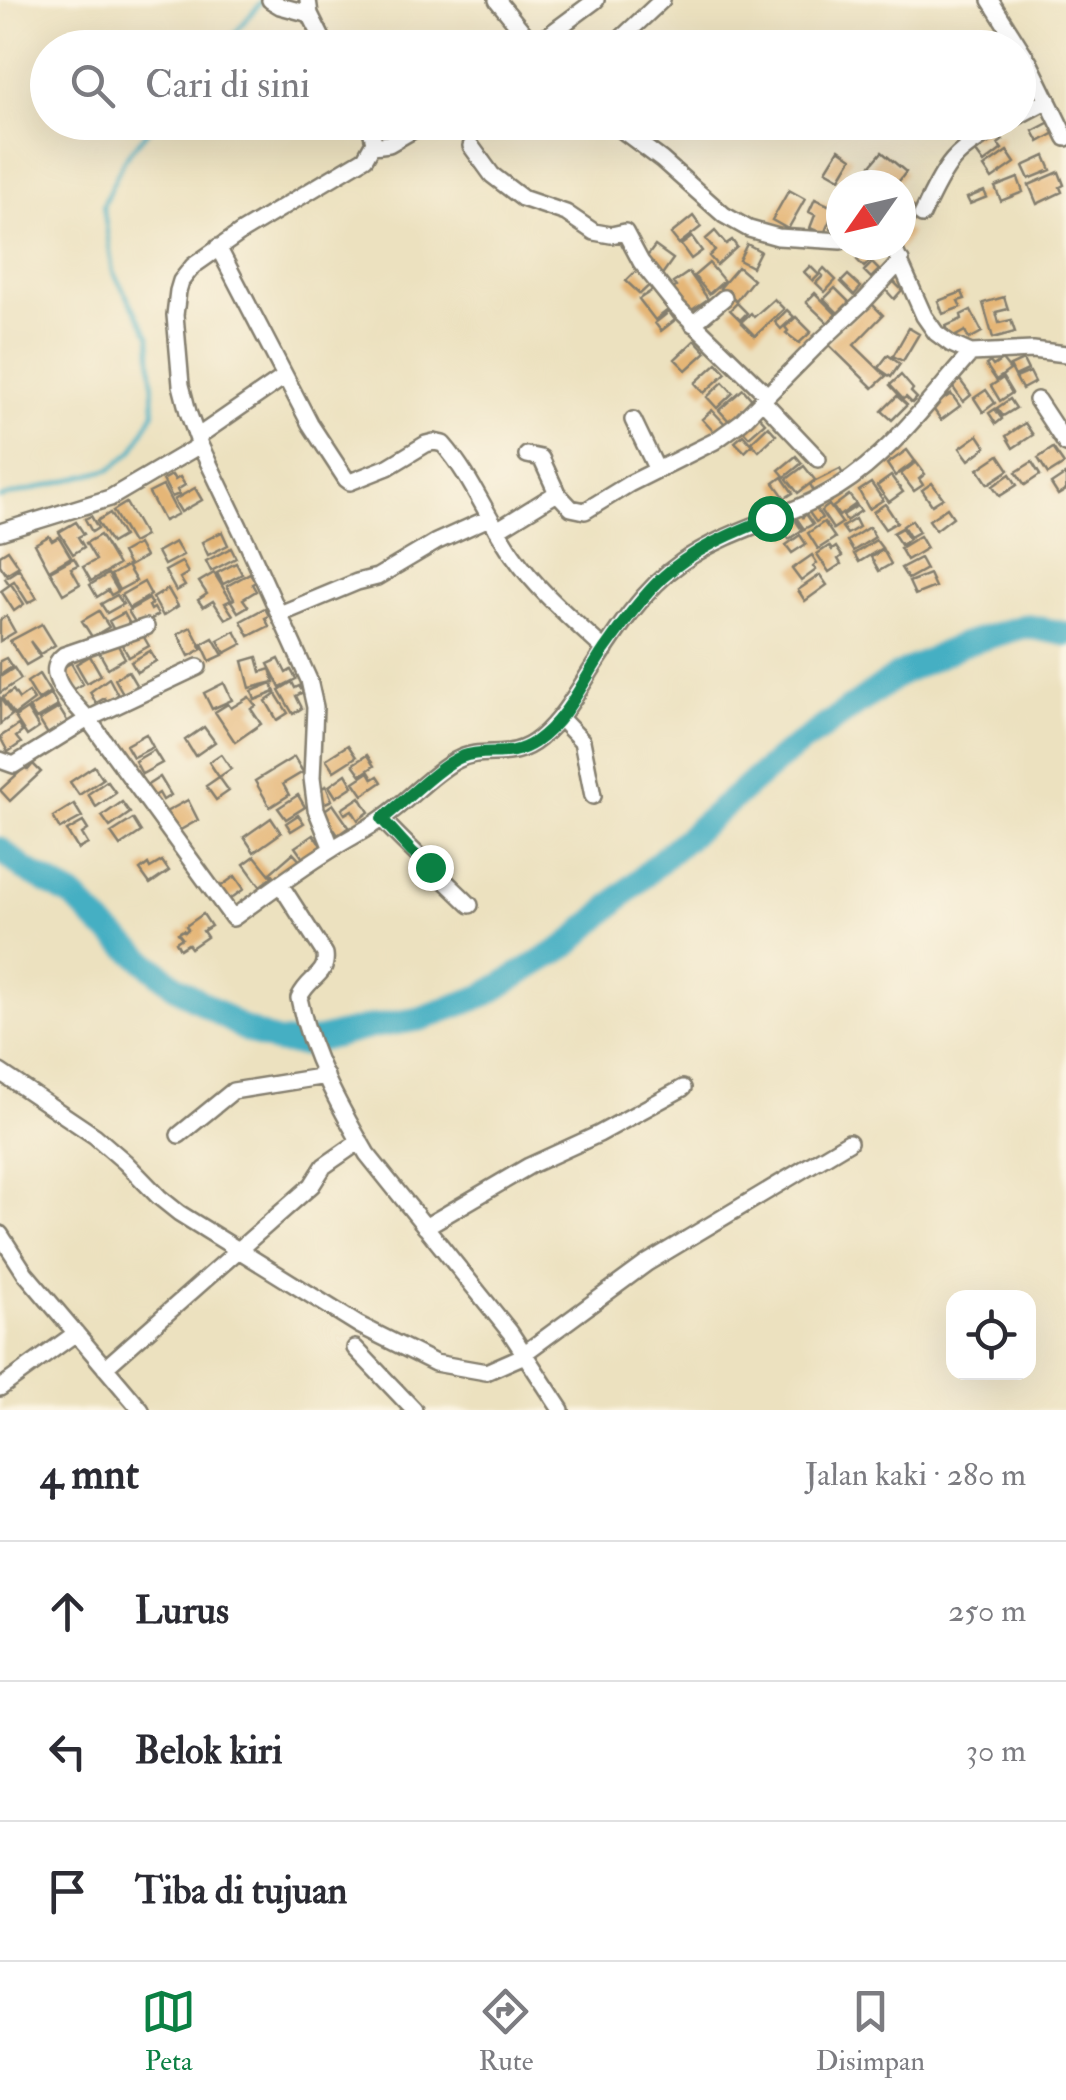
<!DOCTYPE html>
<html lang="id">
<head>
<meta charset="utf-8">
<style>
	body { margin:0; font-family:"IM FELL Double Pica",serif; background:#f2f2f3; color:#2b2b33 }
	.controls { position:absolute; right:30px; bottom:30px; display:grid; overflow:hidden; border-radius:20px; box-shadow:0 10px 40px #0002 }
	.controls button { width:90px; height:90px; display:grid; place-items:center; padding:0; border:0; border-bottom:2px solid #e1e1e2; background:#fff; color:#2b2b33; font:50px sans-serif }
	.compass { position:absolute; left:826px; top:170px; width:90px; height:90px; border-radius:50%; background:#fff; box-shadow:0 10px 40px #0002; rotate:236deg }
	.stop { position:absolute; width:30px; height:30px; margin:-22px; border:8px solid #0b8043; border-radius:50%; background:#fff }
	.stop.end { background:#0b8043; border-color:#fff; box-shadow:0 2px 10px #0008 }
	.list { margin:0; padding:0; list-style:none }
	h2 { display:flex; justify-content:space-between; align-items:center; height:130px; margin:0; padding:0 40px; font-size:42px }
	h2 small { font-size:32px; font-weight:400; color:#7c7c81 }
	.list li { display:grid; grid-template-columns:65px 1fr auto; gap:30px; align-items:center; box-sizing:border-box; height:140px; padding:0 40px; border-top:2px solid #e1e1e2 }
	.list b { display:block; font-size:38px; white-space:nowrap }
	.list em { font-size:32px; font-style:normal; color:#7c7c81 }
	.icon { flex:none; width:55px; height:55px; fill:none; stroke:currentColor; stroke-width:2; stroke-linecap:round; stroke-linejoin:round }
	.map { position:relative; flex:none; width:1066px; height:1410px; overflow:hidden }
	.search { position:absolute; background:#fff; box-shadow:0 10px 40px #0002; left:30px; right:30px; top:30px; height:110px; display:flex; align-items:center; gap:25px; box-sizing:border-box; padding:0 35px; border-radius:55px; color:#7c7c81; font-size:38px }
	.sheet { height:550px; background:#fff }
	nav { display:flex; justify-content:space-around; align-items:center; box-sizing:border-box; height:140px; border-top:2px solid #e1e1e2; background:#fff; font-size:28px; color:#7c7c81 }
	nav a { display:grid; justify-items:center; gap:5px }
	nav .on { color:#0b8043 }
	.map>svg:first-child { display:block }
</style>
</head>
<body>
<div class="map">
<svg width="1066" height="1410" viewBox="0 0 1066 1410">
	<rect width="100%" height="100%" fill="#fcf5e5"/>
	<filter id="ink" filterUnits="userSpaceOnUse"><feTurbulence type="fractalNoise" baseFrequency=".01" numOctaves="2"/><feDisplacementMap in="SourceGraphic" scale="20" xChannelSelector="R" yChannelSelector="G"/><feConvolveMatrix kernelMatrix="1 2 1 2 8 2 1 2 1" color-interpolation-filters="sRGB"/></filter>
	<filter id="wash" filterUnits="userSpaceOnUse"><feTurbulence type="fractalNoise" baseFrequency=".0048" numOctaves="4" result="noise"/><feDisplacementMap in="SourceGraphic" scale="40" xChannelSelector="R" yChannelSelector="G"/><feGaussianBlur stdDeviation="2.25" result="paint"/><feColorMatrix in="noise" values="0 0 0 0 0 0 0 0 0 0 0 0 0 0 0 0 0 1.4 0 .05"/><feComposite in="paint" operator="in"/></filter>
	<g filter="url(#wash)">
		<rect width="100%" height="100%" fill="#ece1bf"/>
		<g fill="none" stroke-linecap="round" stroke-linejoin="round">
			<path stroke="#44afc3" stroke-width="4" d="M222,48L263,0
				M0,498L111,469L133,451L154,412L150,336L113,272L103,205L124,159L156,122"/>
			<path stroke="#44afc3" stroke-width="25" d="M0,849L24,869L75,898L101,925L175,986L244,1029L276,1042L302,1044L370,1027L420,1019L483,996L568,945L667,855L784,755L898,675L961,645L1025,626L1066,634"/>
		</g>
		<g id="blocks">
			<path fill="#e5b677" d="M949,38L955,48H935Z
				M1026,77L1035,95L1025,100L1019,86V81Z
				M962,122H987L991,128L974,140Z
				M1050,122L1055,133L1039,142L1033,131Z
				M999,135L1003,140L998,144L1002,149L984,163L976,152Z
				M839,149L852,158L840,178L826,170Z
				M1007,151L1015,163L992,179L984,167Z
				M882,152L906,172L896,185L871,165Z
				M1045,156L1051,170L1029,179L1023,166Z
				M1059,172L1064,185L1060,187L1062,192L1037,204L1029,185Z
				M865,174L878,185H857Z
				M1018,178L1023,192L1001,201L995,187Z
				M789,190L805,199L788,229L772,220Z
				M984,191L987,197L970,204L967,198Z
				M901,197L918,211L908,223L901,217Z
				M815,199L835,208L824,234L810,228L815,215L809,212Z
				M841,206V233L831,228Z
				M693,216L701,227L679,244L671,234Z
				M901,227L911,233L900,251L890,245H901Z
				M715,231L726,244L732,240L737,247L717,265L709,256L715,250L706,239Z
				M692,237L702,251L691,259L681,245Z
				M747,244L760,251L752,267L739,260Z
				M655,246L673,259L661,276L643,262Z
				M864,253L871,260L864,267L857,260Z
				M709,263L724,281L709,294L694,276Z
				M872,263L879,270L871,278L864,271Z
				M810,266L819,275L813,281L804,272Z
				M738,267L753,280L736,301L720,288Z
				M639,268L653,282L640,294L626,281Z
				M824,268L836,280L825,292L816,283L823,276L820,273Z
				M689,272L708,299L686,314L670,291L676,287L673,283Z
				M848,275L861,287L854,295L841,282Z
				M892,280L902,290L894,299L884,288Z
				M835,288L849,302L838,313L824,299Z
				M653,290L668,310L655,320L639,299Z
				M962,292L965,299L958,301L961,307L943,314L938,301Z
				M815,293L836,314L828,323L806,302Z
				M1004,297L1008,309L996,312L999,323L1011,320L1015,332L993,338L983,303Z
				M774,299L784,309L755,336L741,322L751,313L754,317Z
				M870,302L883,315L854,345L886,376L873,388L828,344Z
				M737,303L747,313L740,320L730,310Z
				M787,310L794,317L781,329L775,322Z
				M971,310L982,332L969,339L965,331L952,338L946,326L962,319L961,315Z
				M669,312L675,320L661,331L655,323Z
				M796,317L811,332L799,343L786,333L788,331L785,327Z
				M909,328L919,334L903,361L893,356Z
				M695,340L706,352L686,370L675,359Z
				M888,355L900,364L891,377L878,368Z
				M1002,360L1010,370L996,380L986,365L990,362L993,366Z
				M1023,360L1028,370L1015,376L1010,366Z
				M717,363L726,373L704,393L695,383Z
				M1030,372L1035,382L1022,389L1016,378Z
				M901,375L913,389L911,392L917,398L912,403L906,397L903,399L890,385Z
				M1003,378L1012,393L1000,401L991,386Z
				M960,380L971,395L963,402L952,386Z
				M723,382L733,393L717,408L707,397Z
				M743,389L754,402L731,423L719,410Z
				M986,390L995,403L983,412L974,398Z
				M951,394L960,406L941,420L932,407Z
				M897,396L907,405L892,420L882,411Z
				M1010,399L1016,408L1003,416L997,408Z
				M995,409L1002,419L996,424L989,413Z
				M712,410L725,424L715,433L702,419Z
				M755,412L765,423L749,437L739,426Z
				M1025,423L1033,435L1013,448L1006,436Z
				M768,426L776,435L759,451L751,442Z
				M743,435L752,445L745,452L735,442Z
				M978,435L986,447L969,460L960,448Z
				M1053,448L1064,464L1048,474L1038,458Z
				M907,450L915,461L895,476L887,464Z
				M999,455L1009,470L988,484L978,469Z
				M796,456L802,463L785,477L779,470Z
				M916,462L925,474L919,479L923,485L914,491L901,474Z
				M1032,462L1040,475L1025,485L1016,472Z
				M804,466L815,480L798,493L787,479Z
				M840,469L845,478L815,493L810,484Z
				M1010,474L1017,485L1000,496L993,486Z
				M1066,474V490L1058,495L1051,484Z
				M172,475L175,480L180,477L185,485L177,490L179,494L172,497L163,480Z
				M891,476L903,492L889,502L877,486Z
				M782,477L793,493L785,498L774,483Z
				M871,483L883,500L869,509L859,491Z
				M932,483L943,498L932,505L922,490Z
				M163,486L178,514L164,521L149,493Z
				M195,488L202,500L181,512L174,500Z
				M849,495L856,504L839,516L833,507Z
				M126,503L145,536L132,543L113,511Z
				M885,504L897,522L885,529L873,512Z
				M829,505L842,523L833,529L821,511Z
				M857,506L861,511L846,521L843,515Z
				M815,507L822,518L816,522L808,511Z
				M947,508L953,517L936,530L929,520Z
				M110,513L123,536L111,543L97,521Z
				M800,513L803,517L806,514L813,524L804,529L795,516Z
				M91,516L98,528L92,532L85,519Z
				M793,517L802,530L789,539L780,527Z
				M855,519L859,527L847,534L842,527Z
				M912,520L919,532L910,537L903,526Z
				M76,522L84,534L78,537L84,547L73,554L59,532Z
				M824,522L835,538L818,549L808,533Z
				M869,527L875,537L853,551L847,541Z
				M902,528L909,539L901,545L893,533Z
				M222,532L228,545L208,555L202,542Z
				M100,535L118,565L91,581L83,567L96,560L86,543Z
				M800,535L806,544L792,553L786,545Z
				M49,536L52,541L59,537L71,557L49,570L35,544Z
				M920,536L927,548L907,560L900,548Z
				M876,540L882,548L859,562L854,554Z
				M175,542L183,555L164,565L157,552Z
				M138,544L145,557L129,566L122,553Z
				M829,546L832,550L836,547L842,556L838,559L841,564L829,572L817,554Z
				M231,548L236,558L211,571L206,561Z
				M8,550L19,566L6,574L0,565V555Z
				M883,550L891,564L879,571L871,557Z
				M812,555L817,563L813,566L816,570L801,581L792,569Z
				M74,558L78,565L71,568L80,584L63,594L50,571Z
				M920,558L926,569L908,579L901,568Z
				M182,562L188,573L180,578L185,586L176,591L165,571Z
				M236,563L242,574L223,584L217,573Z
				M127,566L136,581L119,590L111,575Z
				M19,569L37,598L28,603L14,581L9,584L5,578Z
				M214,573L231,600L225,603L233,615L225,619L213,601L203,607L198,600L207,594L199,582Z
				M250,573L256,582L252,584L256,591L243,599L248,606L238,612L231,601L234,599L227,586Z
				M108,574L118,591L111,595L108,590L97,597L90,585Z
				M929,574L935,587L915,595L909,582Z
				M820,575L827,585L805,601L798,590Z
				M144,582L151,595L129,608L121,595Z
				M11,584L24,604L14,611L1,591Z
				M168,589L178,606L163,616L153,598Z
				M117,595L123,604L107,613L101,604Z
				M149,599L152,604L149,606L151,610L154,608L158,615L138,627L128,611Z
				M265,608L269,616L265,618L269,626L249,636L241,621Z
				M99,611L109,627L92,637L82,621Z
				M124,613L131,626L116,634L109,621Z
				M6,616L15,632L0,641V620Z
				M42,624L55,645L40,654L30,641L40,657L26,665L10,641Z
				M191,627L202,649L189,656L178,634Z
				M235,631L242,644L225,653L218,640Z
				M141,632L149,646L129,657L121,643Z
				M213,638L223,655L210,661L202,644Z
				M116,642L125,658L108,668L99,652Z
				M150,651L156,661L137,672L131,662Z
				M90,656L101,675L87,683L76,664Z
				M257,657L261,672L270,669L274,682L250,688L243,661Z
				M6,658L12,667L0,675V661Z
				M279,659L286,673L291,670L296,679L280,687L268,664Z
				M71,663L83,684L72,690L67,681L62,684L60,669Z
				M14,668L21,679L0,693V677Z
				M128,671L138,688L124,695L115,679Z
				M39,674L50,692L38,700L27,682Z
				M109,678L120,699L109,705L105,698L96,703L90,692Z
				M292,682L295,688L299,686L303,692L296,696L302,708L293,714L279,690Z
				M224,683L232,700L212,709L204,693Z
				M272,683L275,692L255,700L252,691Z
				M13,690L19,699L29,692L34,700L14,715L2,698Z
				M51,694L58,706L36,719L29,708Z
				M276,694L288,713L277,720L266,701Z
				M249,697L256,706L251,709L261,724L235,742L215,712L228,704L231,708Z
				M0,698L12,715L0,724Z
				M59,708L69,724L49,736L39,720Z
				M27,709L39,728L27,736L15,717Z
				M18,725L22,732L16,737L21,743L8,752L0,737Z
				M204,727L215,742L195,756L185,740Z
				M146,734L153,747L133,757L126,745Z
				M348,745L356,757L334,771L326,759Z
				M154,750L162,763L142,774L135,761Z
				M221,754L231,769L219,777L209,762Z
				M367,755L374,766L361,775L353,764Z
				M294,757L303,772L283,784L289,795L270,807L255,781Z
				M33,764L41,772L10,801L0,790L25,767L28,770Z
				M94,766L103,779L79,795L70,782Z
				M369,772L373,779L378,776L382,782L363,795L354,782Z
				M346,774L353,786L336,797L329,786Z
				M160,777L171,795L163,800L159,793L150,799L143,788Z
				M219,777L229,791L216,800L206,786Z
				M107,781L116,793L96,807L88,794Z
				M326,786L332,800L323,804L317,790Z
				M298,795L305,807L286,819L278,808Z
				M360,797L369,812L358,820L352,810L345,814L342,809Z
				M188,800L198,820L175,833L164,813Z
				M122,802L130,813L110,827L102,816Z
				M74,804L82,817L60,829L53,817Z
				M333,804L349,827L338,835L322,812Z
				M298,815L304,823L291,831L286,823Z
				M271,818L281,833L254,852L244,837Z
				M133,819L141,832L120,846L111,833Z
				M83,822L88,830L82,834L88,844L78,849L67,831Z
				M313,835L323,848L305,861L295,847Z
				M293,853L301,862L279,881L271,872Z
				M255,856L272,877L260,886L244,864Z
				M162,861L169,871L150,884L140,870L148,864L150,868Z
				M235,876L244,889L226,902L217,889Z
				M203,914L211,926L203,931L207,937L191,948L188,944L180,949L176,942L182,938L178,933L183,930L185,932L188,929L186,926Z"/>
		</g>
	</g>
	<g filter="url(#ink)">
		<use href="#blocks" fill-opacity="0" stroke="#847e6e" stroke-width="2.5"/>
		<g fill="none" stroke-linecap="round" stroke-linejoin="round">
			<g stroke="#847e6e" stroke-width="20">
				<path id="street" d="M270,0L280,6L310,14
					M308,0L310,14L327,48
					M497,0L536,48
					M990,0L1029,62L1066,138
					M534,46L596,0
					M611,48L662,0
					M1018,116L1048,100
					M611,122L662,160L724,215L749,229L778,237L841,241
					M373,146L389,144L427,122
					M471,146L492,175L522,198L566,213L594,232L611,235L625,232L641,262L677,307L767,395
					M922,215C930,198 938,180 949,165C962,147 987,134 1006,122
					M872,245L892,249L896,253L924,316L936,333L951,344L971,353L1033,350L1066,354
					M218,247L310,424L346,479L350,482L388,467L426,444L434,442L443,444C472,477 488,520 513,555C538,591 573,620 605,650
					M693,324L724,298
					M762,400L818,459
					M1037,400L1066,444
					M633,420L657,470
					M197,437L284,377
					M527,455L541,458L557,493
					M497,530L557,493L571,508L585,511L629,484L715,441L741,422L820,342L864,301L901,261
					M0,532L110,498L200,445
					M280,614L357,582L377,577L436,542L489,518
					M146,627L64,655C40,673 74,703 88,719L233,918C266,894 298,870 332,849C349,838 368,829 384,817C409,800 429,776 455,761C485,744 509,764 540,738C562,719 575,696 590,672C615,633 643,589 682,562C730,528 789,518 838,487C891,454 930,399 971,353
					M560,718L582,741L593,796
					M0,760L14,765L88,719L198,667
					M382,819C410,850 441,876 470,905
					M332,849L316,809L312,778L315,707L309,680L248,545L200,445L188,412L181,385L175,315L178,291L181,281L193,266L243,231L365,158L374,142L369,122
					M280,884L325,954C328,976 309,976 299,998C310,1054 339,1106 367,1154L510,1332L561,1410
					M0,1072L95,1136L125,1162L159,1197L179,1213L359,1325L435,1363L486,1372L518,1358L647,1263L849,1142
					M179,1135L233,1091L326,1076
					M425,1227L529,1166L599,1134L683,1088
					M0,1234L25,1273L141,1410
					M355,1348L414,1410
					M105,1368L312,1185L324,1166L360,1141
					M0,1388L76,1333"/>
			</g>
			<use href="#street" stroke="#fff" stroke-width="15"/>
		</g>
	</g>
	<g fill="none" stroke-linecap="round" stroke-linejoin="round" filter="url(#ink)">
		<path stroke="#0b8043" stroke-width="12" d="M430,867L412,852L382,819C403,803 439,766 461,757C488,747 508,760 535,742C567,720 583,681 604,650C622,625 640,599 662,578C692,550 732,533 770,518"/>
	</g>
</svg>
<div class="controls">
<button><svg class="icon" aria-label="locate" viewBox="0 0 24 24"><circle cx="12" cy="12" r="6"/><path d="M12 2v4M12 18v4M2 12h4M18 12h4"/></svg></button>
</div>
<svg class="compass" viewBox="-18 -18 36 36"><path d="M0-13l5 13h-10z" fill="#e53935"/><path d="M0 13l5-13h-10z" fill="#7c7c81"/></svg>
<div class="stop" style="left:770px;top:518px"></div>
<div class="stop end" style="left:430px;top:867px"></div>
<div class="search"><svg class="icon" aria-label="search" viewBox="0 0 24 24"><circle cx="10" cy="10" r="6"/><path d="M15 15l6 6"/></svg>Cari di sini</div>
</div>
<section class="sheet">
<h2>4 mnt<small>Jalan kaki · 280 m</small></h2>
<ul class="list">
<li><svg class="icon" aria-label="ahead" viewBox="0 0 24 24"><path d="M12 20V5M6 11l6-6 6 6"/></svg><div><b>Lurus</b></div><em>250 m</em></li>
<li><svg class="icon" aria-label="left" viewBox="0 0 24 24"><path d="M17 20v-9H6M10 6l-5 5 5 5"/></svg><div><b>Belok kiri</b></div><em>30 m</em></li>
<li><svg class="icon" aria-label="arrive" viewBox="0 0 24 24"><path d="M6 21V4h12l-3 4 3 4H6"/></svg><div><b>Tiba di tujuan</b></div></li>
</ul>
</section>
<nav>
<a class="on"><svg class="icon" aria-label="map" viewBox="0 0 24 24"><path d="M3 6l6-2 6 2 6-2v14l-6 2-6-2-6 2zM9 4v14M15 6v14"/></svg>Peta</a>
<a><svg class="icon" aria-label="directions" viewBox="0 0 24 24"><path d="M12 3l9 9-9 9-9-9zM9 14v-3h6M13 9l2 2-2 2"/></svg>Rute</a>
<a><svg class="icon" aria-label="saved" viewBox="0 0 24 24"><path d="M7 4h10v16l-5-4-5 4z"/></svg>Disimpan</a>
</nav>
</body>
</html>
